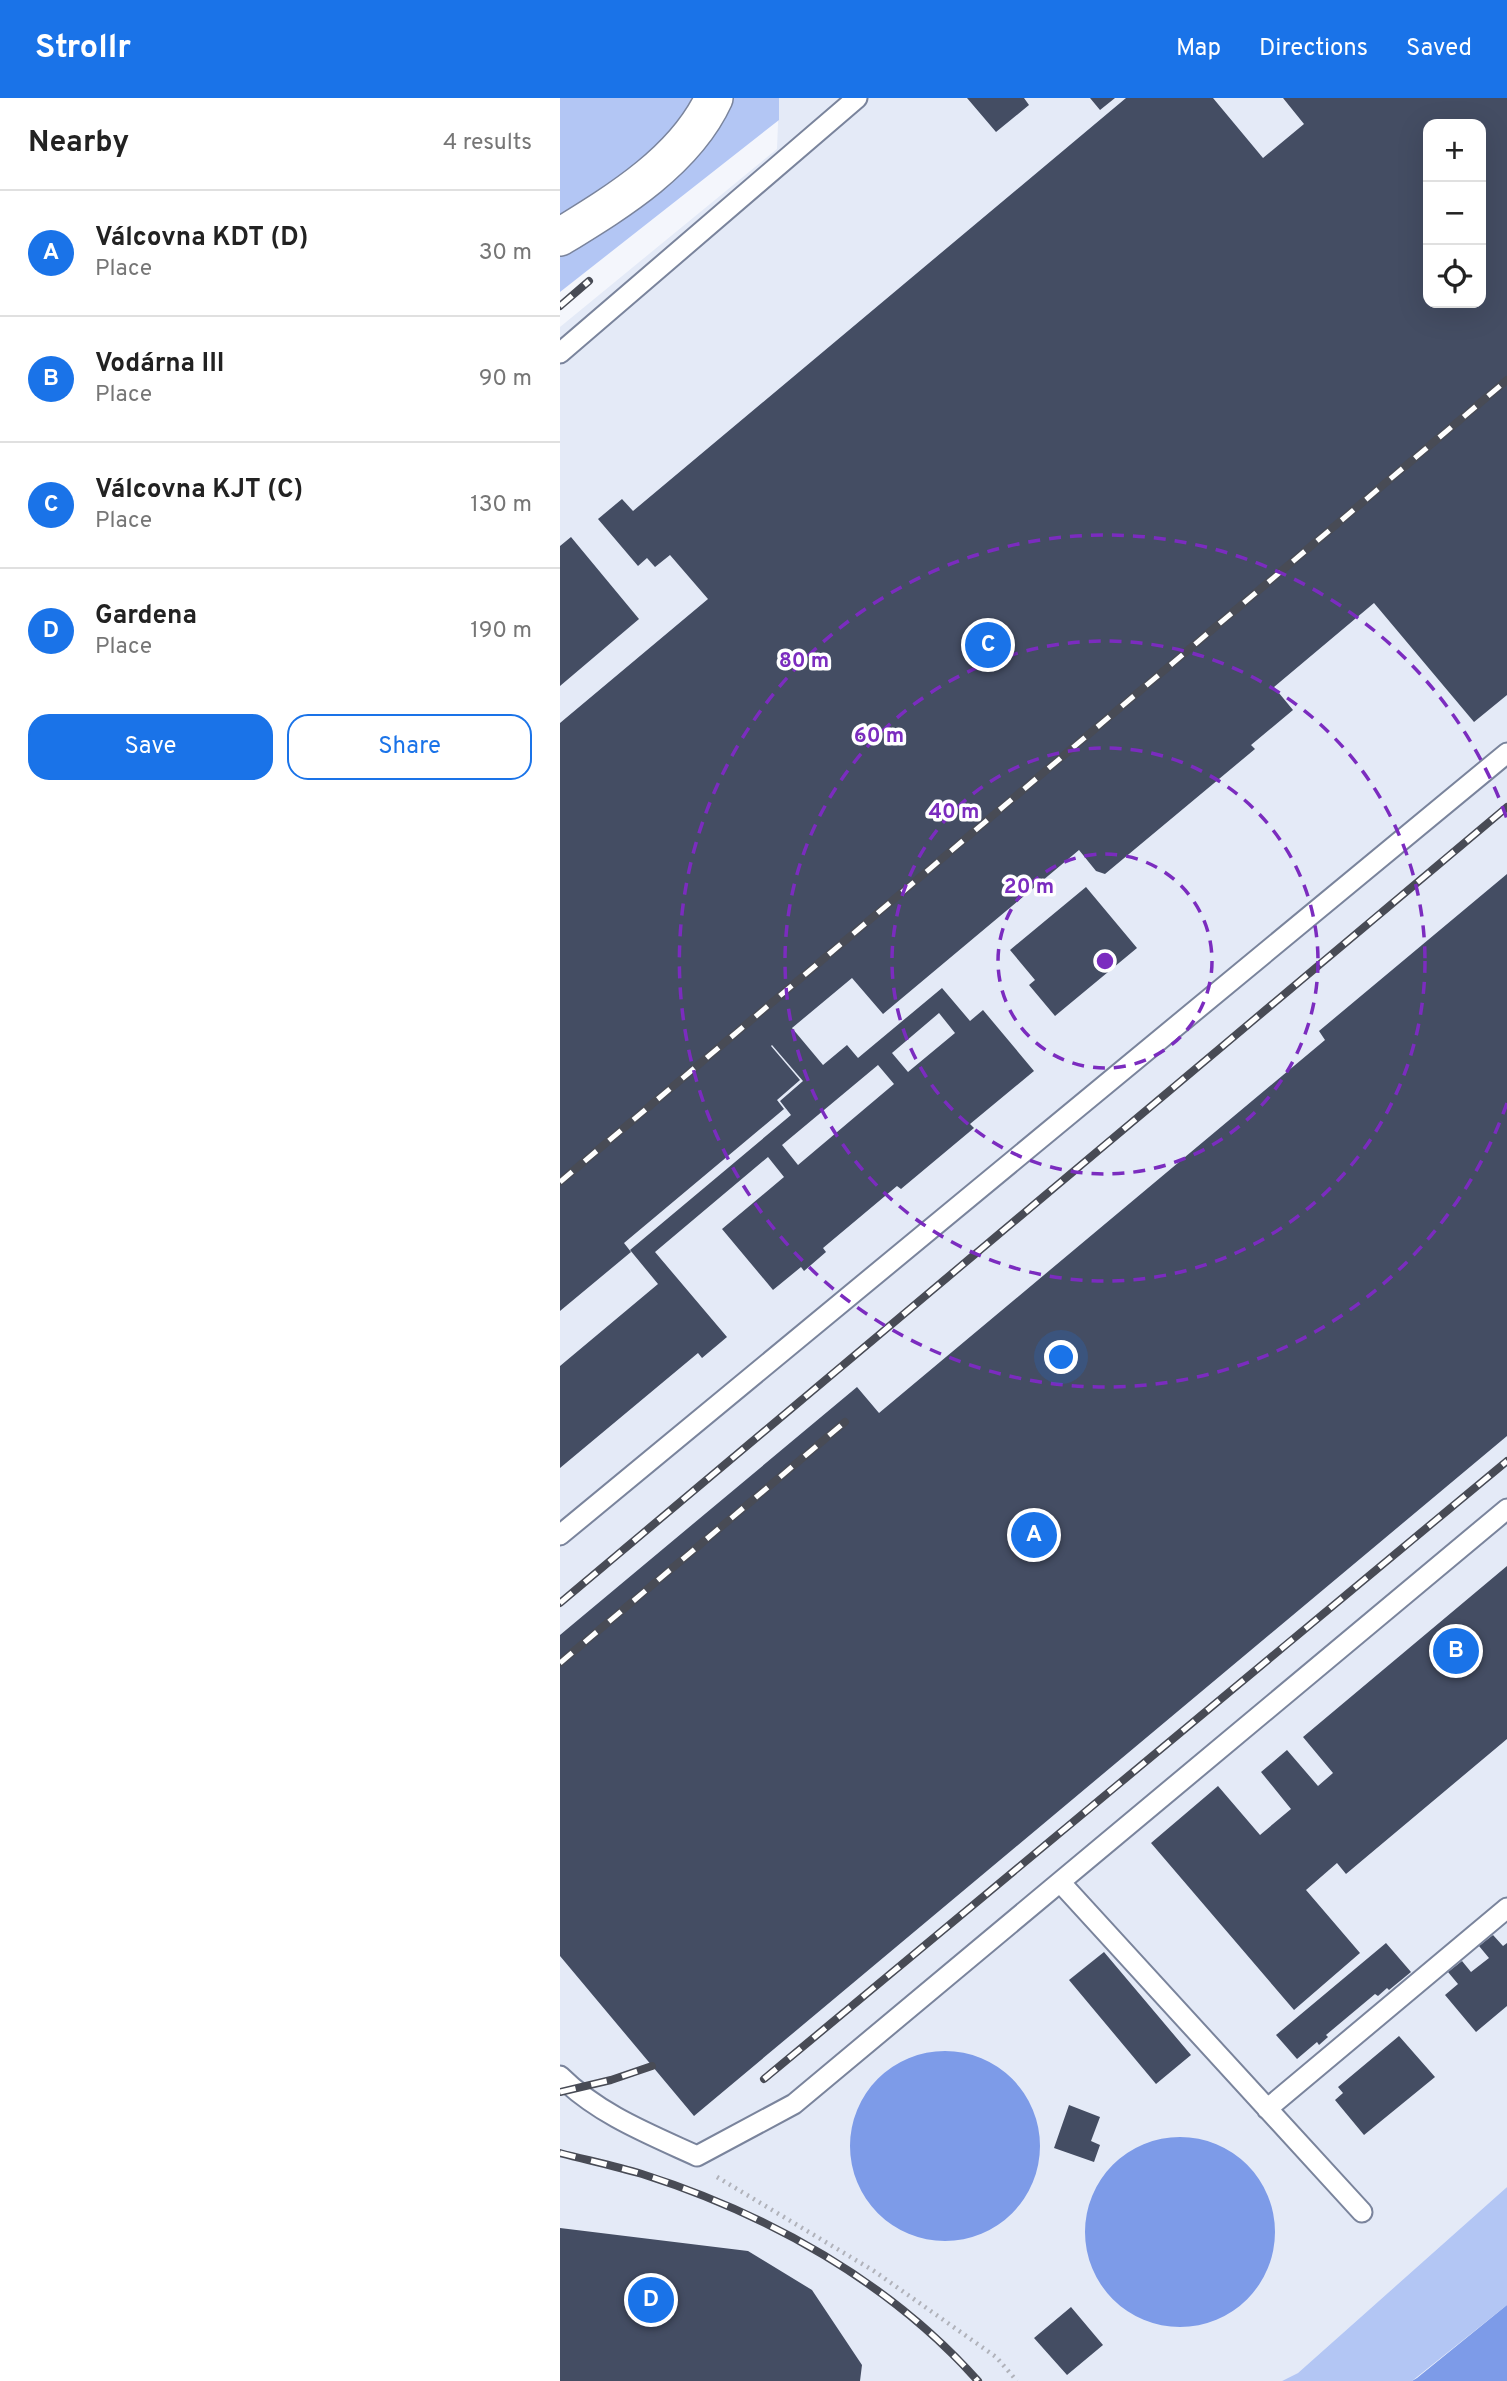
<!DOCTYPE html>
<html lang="en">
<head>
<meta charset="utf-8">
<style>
	body { margin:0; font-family:Overpass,sans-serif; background:#f6f6f6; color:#222 }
	.controls { position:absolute; right:21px; top:21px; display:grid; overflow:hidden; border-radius:14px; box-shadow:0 7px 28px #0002 }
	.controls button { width:63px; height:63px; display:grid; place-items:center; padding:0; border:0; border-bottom:2px solid #e0e0e0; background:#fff; color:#222; font:35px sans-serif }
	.you { position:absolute; left:502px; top:1260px; width:24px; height:24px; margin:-18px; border:5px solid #fff; border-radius:50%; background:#1a73e8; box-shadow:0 0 0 10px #1a73e833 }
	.badge { display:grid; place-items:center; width:46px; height:46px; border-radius:50%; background:#1a73e8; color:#fff; font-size:23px; font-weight:700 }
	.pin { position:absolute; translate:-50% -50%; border:4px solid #fff; box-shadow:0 2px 7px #0006 }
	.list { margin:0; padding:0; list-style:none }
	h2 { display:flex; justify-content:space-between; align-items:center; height:91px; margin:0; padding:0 28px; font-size:30px }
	h2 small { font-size:23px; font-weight:400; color:#767676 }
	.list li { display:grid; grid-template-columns:46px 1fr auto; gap:21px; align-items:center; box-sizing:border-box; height:126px; padding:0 28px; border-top:2px solid #e0e0e0 }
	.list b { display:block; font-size:26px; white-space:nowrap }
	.list p { margin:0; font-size:23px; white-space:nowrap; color:#767676 }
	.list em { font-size:23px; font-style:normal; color:#767676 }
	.actions { display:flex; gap:14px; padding:21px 28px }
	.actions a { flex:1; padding:16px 0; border:2px solid #1a73e8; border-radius:21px; text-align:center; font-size:24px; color:#1a73e8 }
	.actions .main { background:#1a73e8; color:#fff }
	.icon { flex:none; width:38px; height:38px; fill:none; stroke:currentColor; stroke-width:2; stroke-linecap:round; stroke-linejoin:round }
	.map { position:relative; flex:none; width:947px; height:2283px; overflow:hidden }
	header { display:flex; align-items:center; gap:42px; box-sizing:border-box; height:98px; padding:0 35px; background:#1a73e8; color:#fff }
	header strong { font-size:33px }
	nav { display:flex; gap:38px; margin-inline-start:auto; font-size:24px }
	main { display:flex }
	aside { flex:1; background:#fff }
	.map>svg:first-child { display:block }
</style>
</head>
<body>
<header>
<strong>Strollr</strong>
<nav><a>Map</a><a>Directions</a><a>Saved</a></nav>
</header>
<main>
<aside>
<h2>Nearby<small>4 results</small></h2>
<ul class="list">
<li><span class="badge">A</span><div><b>Válcovna KDT (D)</b><p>Place</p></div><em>30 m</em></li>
<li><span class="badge">B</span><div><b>Vodárna III</b><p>Place</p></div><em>90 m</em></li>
<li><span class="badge">C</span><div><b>Válcovna KJT (C)</b><p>Place</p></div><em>130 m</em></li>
<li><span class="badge">D</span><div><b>Gardena</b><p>Place</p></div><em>190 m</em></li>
</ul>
<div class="actions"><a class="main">Save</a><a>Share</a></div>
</aside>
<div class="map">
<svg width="947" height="2283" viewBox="0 0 947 2283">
	<rect width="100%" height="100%" fill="#f4f6fc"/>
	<path fill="#e4eaf7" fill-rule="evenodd" d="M219,0H947V2089L738,2275L722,2283H0V229L217,51ZM868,26H921V205H868Z"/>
	<path fill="#b3c6f4" d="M0,0H219V22L0,194Z
		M947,2089V2207L852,2283H722L738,2275Z"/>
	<path fill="#7d9be8" d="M290 2048a95 95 0 1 1 190 0a95 95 0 1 1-190 0Z
		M525 2134a95 95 0 1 1 190 0a95 95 0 1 1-190 0Z
		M947,2207V2283H852L857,2280Z"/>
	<path fill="#444d63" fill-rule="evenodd" d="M407,0H464L469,7L436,34Z
		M530,0H555L540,12Z
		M566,0H653L703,60L744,26L723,0H947V597L914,624L814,505L714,589L733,612L691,647L695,651L545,776L536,773L519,752L323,916L292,880L232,930L263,967L287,947L298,960L382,890L410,923L423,912L474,973L410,1026L414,1030L341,1091L337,1088L263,1150L266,1154L244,1173L241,1169L213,1192L162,1131L224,1079L208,1059L95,1154L167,1239L142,1260L138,1255L0,1370V1268L98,1186L70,1152L231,1017L220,1003L243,983L212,947L211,948L240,982L217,1002L224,1011L64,1145L71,1154L0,1213V625L148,501L110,457L95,469L87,460L78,468L38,421L62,401L73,413ZM868,26H921V205H868ZM379,915L395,935L348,974L332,955ZM318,967L334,986L238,1067L222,1047Z
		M11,439L79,521L0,588V448Z
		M947,776V1338L134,2018L0,1858V1537L297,1289L319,1315L765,942L759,933Z
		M526,789L577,850L495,918L469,887L475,882L450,852Z
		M947,1468V1641L786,1776L777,1765L746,1792L800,1855L734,1912L591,1745L658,1688L700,1737L731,1711L701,1674L727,1652L758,1688L773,1675L743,1639Z
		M933,1837L943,1848L947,1845V1908L916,1934L885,1897L898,1886L888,1874L902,1863L911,1874L929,1860L919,1848Z
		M826,1845L851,1874L829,1892L827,1890L818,1898L815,1896L766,1937L768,1939L759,1947L757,1944L737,1961L716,1937Z
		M544,1854L631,1957L596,1986L509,1882Z
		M839,1938L875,1979L804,2037L775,2002L783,1995L778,1989Z
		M509,2007L540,2019L531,2043L540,2047L534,2064L494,2050Z
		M0,2130L188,2153L252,2192L302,2267L300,2283H0Z
		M511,2209L543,2247L507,2277L474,2240Z"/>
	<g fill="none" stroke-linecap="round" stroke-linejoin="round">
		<g stroke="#7a849c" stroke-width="23">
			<path id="service" d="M0,255L297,0
				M0,1437L947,655
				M500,1784L802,2114
				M0,1978C38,2016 89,2036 137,2058L234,2006L947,1411
				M707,2011L947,1810"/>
		</g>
		<g stroke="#7a849c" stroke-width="40">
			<path id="minor" d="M0,139C57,104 125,63 154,0"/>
		</g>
		<path stroke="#b0b2ba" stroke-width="4.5" stroke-dasharray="2 5" stroke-linecap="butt" d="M157,2079L314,2173L436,2259L457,2283"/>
		<use href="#service" stroke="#fff" stroke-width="19"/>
		<use href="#minor" stroke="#fff" stroke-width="37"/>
		<g stroke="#484b55" stroke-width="8">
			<path id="rail" d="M0,208L29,183
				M0,1084L947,282
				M0,1505L947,709
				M0,1565L285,1324
				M204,1981L947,1363
				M0,1994L51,1982L92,1968
				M0,2055C27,2062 55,2068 82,2076C208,2116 330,2184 418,2283"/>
		</g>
		<use href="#rail" stroke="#fff" stroke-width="5" stroke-dasharray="16" stroke-linecap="butt"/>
	</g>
	<g fill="none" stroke="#7b2cbf" stroke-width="3.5" stroke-dasharray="12 9">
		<circle cx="545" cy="863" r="107"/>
		<circle cx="545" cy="863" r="213"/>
		<circle cx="545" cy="863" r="320"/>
		<path d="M947 1005A426 426 0 1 1 947 721"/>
	</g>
	<circle cx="545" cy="863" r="10" fill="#7b2cbf" stroke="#fff" stroke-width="3.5"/>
	<g font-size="21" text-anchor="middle" font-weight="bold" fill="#7b2cbf" stroke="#fff" stroke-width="7" stroke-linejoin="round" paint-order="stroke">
		<text x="244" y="569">80 m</text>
		<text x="319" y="644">60 m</text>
		<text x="394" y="720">40 m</text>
		<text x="469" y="795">20 m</text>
	</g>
</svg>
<div class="controls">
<button>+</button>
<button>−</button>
<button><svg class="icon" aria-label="locate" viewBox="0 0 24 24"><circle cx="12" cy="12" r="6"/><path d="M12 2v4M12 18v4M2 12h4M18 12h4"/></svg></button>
</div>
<div class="you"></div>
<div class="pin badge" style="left:474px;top:1437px">A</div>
<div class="pin badge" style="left:896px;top:1553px">B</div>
<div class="pin badge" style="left:428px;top:547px">C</div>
<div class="pin badge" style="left:91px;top:2202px">D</div>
</div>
</main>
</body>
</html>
